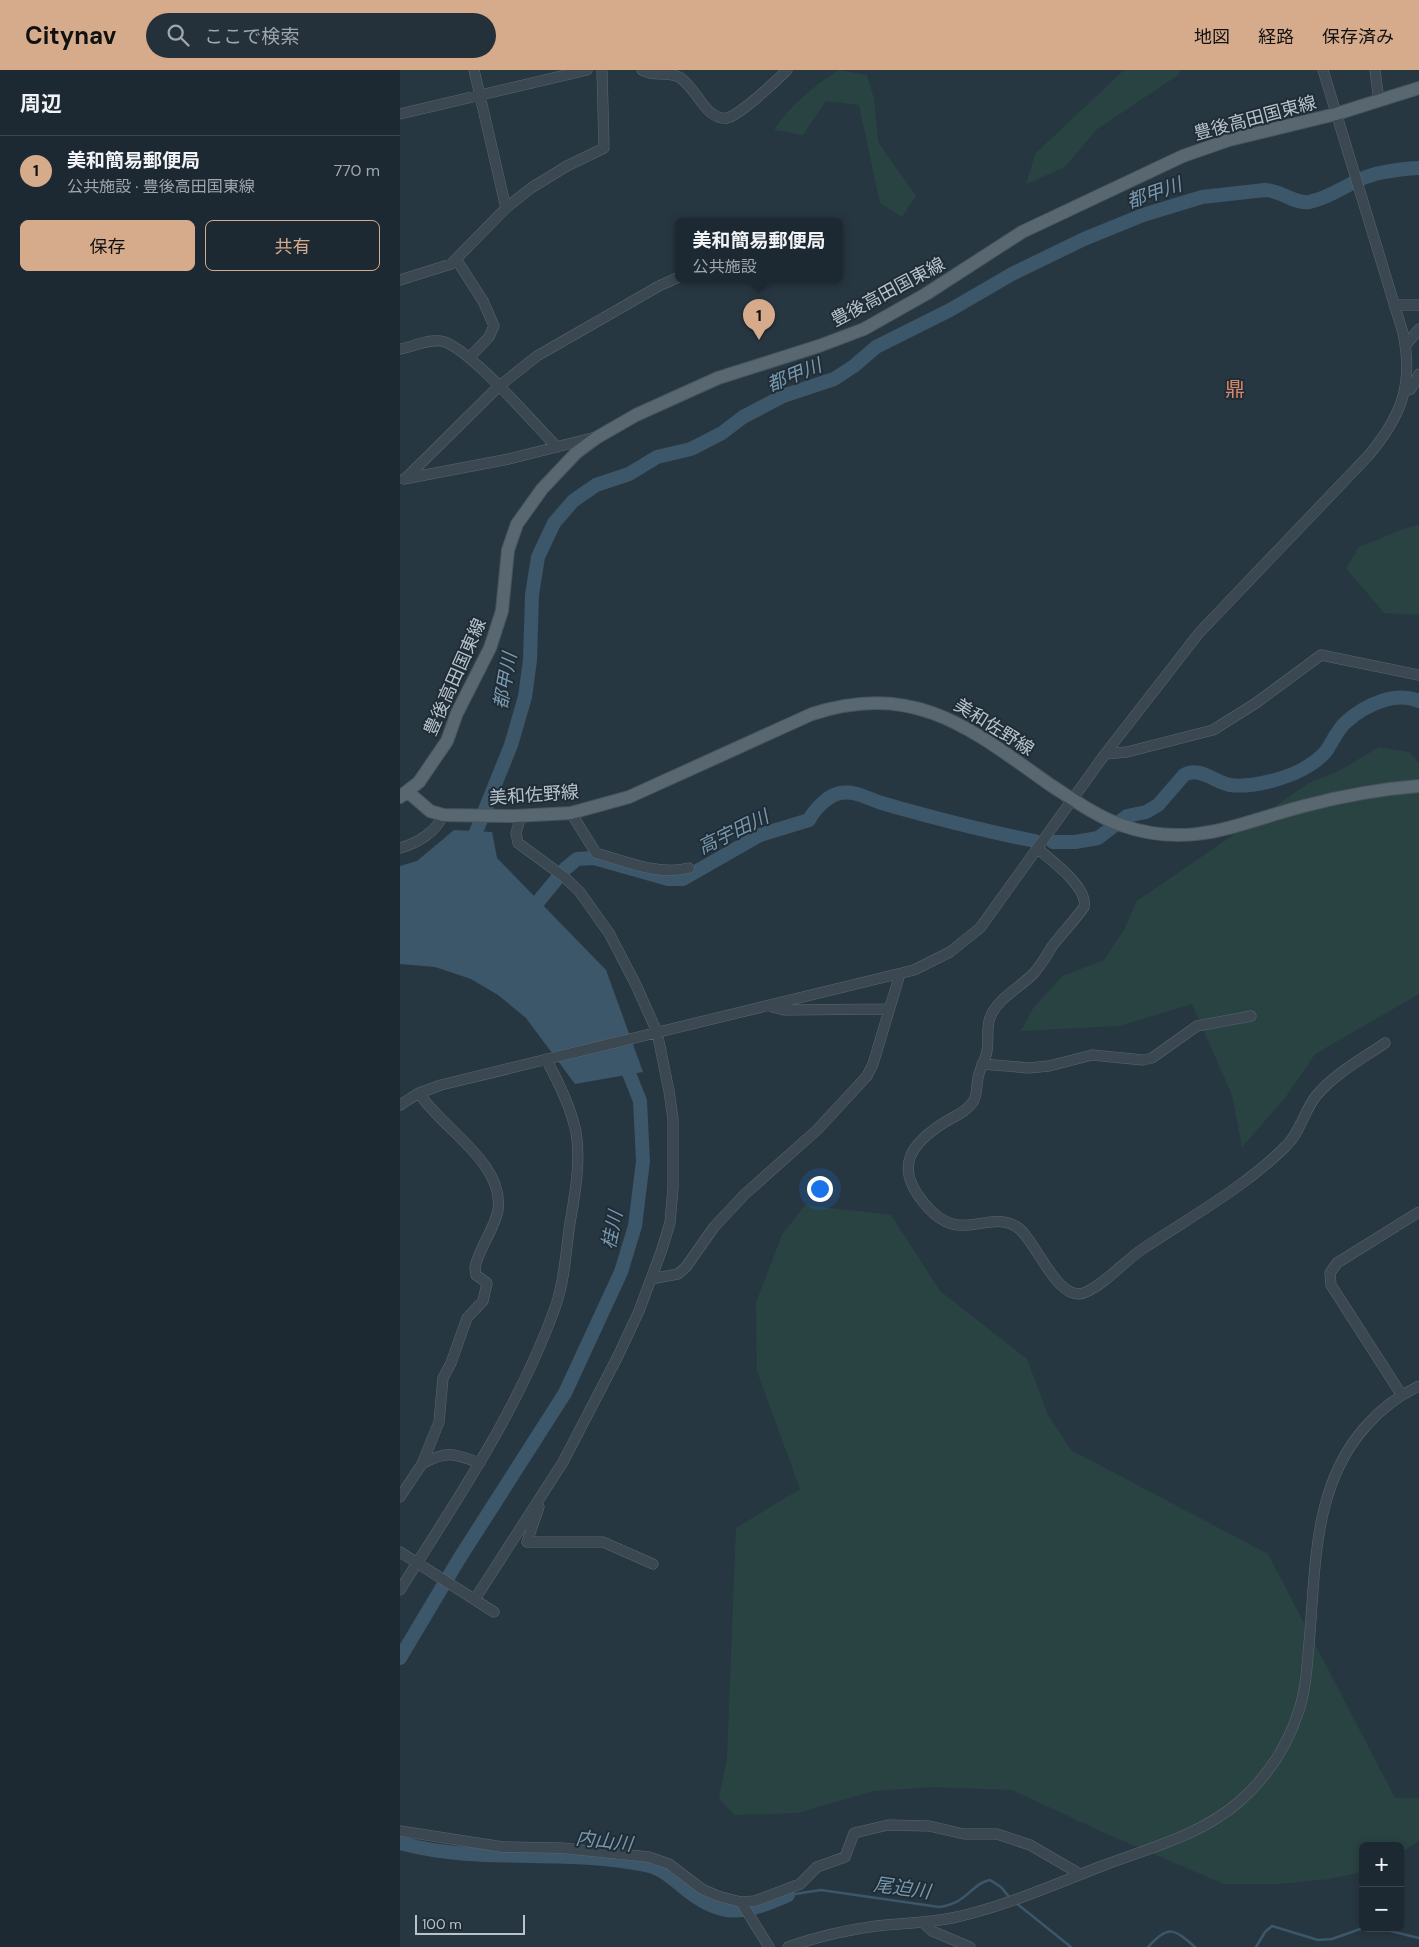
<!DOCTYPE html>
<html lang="ja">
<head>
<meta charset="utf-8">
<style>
	body { margin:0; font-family:"DM Sans","Noto Sans JP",sans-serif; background:#25313a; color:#f1f3f6 }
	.controls { position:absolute; right:15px; bottom:15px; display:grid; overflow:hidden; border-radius:8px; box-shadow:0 2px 8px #0003 }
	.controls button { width:45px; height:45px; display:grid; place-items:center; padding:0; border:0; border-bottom:1px solid #3b454d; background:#1d2932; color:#f1f3f6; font:25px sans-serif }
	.scale { position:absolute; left:15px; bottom:12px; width:110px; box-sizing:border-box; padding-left:5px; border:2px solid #b8c3cb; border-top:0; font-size:14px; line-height:18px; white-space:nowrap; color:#b8c3cb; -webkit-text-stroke:4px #202d37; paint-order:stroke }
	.you { position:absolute; left:419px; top:1118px; width:18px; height:18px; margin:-12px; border:4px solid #fff; border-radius:50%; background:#1a73e8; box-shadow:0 0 0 8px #1a73e833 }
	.badge { display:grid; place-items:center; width:32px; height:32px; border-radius:50%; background:#d6ab8b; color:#111; font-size:16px; font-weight:700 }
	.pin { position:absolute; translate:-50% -41px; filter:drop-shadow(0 1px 2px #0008) }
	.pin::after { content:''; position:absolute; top:26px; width:18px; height:15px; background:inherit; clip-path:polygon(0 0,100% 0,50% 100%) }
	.popup { position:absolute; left:275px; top:148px; width:168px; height:65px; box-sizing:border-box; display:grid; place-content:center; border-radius:8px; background:#1d2932; filter:drop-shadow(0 1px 4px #0005); font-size:16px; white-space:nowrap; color:#a0a6ac }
	.popup b { font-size:19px; color:#f1f3f6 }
	.popup::after { content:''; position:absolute; left:50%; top:100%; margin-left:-10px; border:10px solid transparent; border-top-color:#1d2932 }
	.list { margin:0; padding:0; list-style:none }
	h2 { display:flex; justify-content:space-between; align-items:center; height:65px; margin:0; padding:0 20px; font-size:21px }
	h2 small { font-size:16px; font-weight:400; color:#a0a6ac }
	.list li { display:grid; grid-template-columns:32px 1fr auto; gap:15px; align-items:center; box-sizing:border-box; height:70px; padding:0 20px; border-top:1px solid #3b454d }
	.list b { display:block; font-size:19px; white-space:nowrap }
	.list p { margin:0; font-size:16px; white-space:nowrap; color:#a0a6ac }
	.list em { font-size:16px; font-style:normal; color:#a0a6ac }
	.actions { display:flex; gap:10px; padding:15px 20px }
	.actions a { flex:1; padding:11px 0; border:1px solid #d6ab8b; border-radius:8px; text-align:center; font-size:18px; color:#d6ab8b }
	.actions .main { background:#d6ab8b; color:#111 }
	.icon { flex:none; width:28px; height:28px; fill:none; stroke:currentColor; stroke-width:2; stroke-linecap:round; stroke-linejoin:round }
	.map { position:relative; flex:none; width:1019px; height:1877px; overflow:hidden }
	header { display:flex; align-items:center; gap:30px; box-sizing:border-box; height:70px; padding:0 25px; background:#d6ab8b; color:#111 }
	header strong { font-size:24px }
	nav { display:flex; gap:28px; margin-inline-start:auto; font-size:18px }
	.search { width:350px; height:45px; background:#25313a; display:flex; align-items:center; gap:12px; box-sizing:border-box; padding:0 18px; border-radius:28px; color:#a0a6ac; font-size:19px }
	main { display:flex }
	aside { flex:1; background:#1d2932 }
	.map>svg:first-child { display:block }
</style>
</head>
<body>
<header>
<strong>Citynav</strong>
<div class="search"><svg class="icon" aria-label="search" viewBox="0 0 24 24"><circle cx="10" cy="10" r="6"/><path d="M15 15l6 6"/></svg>ここで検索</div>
<nav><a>地図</a><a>経路</a><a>保存済み</a></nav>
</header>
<main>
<aside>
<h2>周辺<small></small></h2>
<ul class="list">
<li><span class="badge">1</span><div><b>美和簡易郵便局</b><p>公共施設 · 豊後高田国東線</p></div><em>770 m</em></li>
</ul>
<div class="actions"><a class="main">保存</a><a>共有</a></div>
</aside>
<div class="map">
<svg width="1019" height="1877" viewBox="0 0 1019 1877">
	<rect width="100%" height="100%" fill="#273742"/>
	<path fill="#294342" d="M439,0L467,5L474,29L478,72L516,126L502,147L480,133L459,35L426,31L403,65L374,60C390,35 414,16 439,0Z
		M724,0H780L778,5L697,59L665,97L626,114L635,84Z
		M1019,455V545L984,543L946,498L959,477L1006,458Z
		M979,677L1009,682L1019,693V924L915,984L885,1028L842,1077L832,1025L792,934L719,956L621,961L634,937L663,906L704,890L724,860L737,831L909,713L939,701Z
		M405,1135L491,1145L540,1221L627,1289L647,1343L671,1380L868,1484L995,1728H1019V1771L1000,1783V1776H963V1802L929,1809L878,1814H824L707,1764L612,1720L532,1717L473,1721L398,1743L334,1745L319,1728L327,1689L336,1458L400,1419L357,1301L356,1233L382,1165Z"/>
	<path fill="#3c576a" d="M54,760L92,762L97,788L206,900L243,1002L175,1014L126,948L98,925L71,909L35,897L0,894V796L17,791Z"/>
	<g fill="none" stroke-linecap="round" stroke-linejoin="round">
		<path stroke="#3c576a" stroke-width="2.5" d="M388,1825L421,1820L539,1837C567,1834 572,1813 590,1810L601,1817L610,1828
			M616,1833L671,1877
			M978,1858L1019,1868
			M748,1877C769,1855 773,1858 795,1877
			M856,1877L865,1862L872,1856L918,1870L932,1869L963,1858"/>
		<path stroke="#3c576a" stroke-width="14" d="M653,772H675L698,768L727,746L746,742L758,735L784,705C800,696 814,712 830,715C851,718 885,709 903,699C912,694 921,688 927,680C933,671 937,660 946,652C965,635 995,621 1019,631
			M70,777L111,675L125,627L130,590L132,525L138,487L154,453L173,431L196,415L229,404L257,387L291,379L322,363L343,347L383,326L434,309L454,296L476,277L550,240L612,204L684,169L743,145L802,127L865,120C882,120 893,134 909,132C930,128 947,114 966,107C982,101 1002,99 1019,98
			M128,844L165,799L177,789L194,788L268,809H283L360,765L409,750C414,740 428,725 440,723C456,720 470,730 485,734C534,748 584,761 635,771
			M0,1588L59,1489L165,1323L221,1202L235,1156L243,1091L240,1031L223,988
			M0,1773C80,1795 164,1778 245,1795C261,1798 271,1807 283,1817C322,1850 345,1844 388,1825"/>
		<g stroke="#59666f" stroke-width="11">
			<path id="minor" d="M74,0L106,138
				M242,0C252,7 268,1 279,7C292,15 299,32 310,42C315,46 321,49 327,48C340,45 376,11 387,0
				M975,0L979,31
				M0,44L187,0
				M56,189L83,231L94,256L89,267L69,288
				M0,210L51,194L106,138L131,118L167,96L204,78L202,0
				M994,235H1019
				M1005,276L1019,259
				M0,279C12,277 33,267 45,272C75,284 132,352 157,377
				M1005,321L1011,319L1019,304
				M4,409L109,389L192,368
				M5,409L98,317L137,286L259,216L279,207
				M705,684L727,682L813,660L856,633L921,585L1019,605
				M171,743L196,783C225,791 259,806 289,798
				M0,778C18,773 36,762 43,745
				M638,779C652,791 689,818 684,837C675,850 663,862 653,875C647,884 642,894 634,903C621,917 597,928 590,948C586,958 589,970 587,981C586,989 581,996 579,1004C576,1013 578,1024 573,1032C567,1041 555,1046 545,1052C510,1074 494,1097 524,1133C560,1178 587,1138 617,1157C636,1169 658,1236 686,1222C708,1212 724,1191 744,1178C792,1146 845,1117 886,1076C900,1063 904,1041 916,1026C934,1004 962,989 985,973
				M372,937L384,940L488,939
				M582,994L629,998L649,996L692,985L743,990L752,988L797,956L851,946
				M0,1035L19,1023L41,1015L514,900L550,882L580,858L705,684L799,563L968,386C1001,347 1014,315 1003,263L923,0
				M251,1209L278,1204L286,1197L314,1157L345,1124L417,1060L467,1006L473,994L500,904
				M1001,1324L931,1215L930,1203L937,1193L1019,1142
				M22,1394C47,1380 55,1384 80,1393
				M0,1427L22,1394L39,1352L43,1308L51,1293L67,1248L83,1231L87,1213L76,1205L75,1197C79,1178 95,1158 98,1140C105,1093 41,1058 19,1023
				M139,1437L127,1472H203L253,1494
				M0,1482L94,1542
				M0,1520C58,1428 120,1337 156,1235C165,1209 166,1179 170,1153C175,1124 181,1091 176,1062C171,1037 158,1011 146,989
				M75,1529L163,1392L218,1286L239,1241L261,1182L270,1153L273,1118V1049L269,1021L257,962L236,915L209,863L179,821L163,806L118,773L116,763L121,746
				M0,1761L103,1777L162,1778L249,1787L269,1794L302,1819L318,1826L341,1832L355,1831L400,1814L417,1797L445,1787L454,1763L488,1755L529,1756L564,1764H597L630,1775L680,1804
				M341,1832L369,1877
				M522,1852L532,1861L570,1877
				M388,1877C416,1867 446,1860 476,1856C502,1853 527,1853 552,1848C601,1838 655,1814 702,1796C749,1778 800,1766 840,1731C867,1707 888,1675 899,1640C906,1619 907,1596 909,1574C916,1498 912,1416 966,1356C981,1339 998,1326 1019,1316"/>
		</g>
		<g stroke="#48545e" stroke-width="14">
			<path id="major" d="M8,722L30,741L43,745L115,746L171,743L229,727L412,644C516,610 572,660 652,716C674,730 696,746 721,755C791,780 838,753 904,736C942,726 980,719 1019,716
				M0,727L19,712L47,671L57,643L90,578L102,541L108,480L117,454L142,419L177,382L196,368L236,345L318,308L419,276L464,259L526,224L622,162L783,86L829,70L936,44L1019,18"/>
		</g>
		<use href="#minor" stroke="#3b4851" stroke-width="10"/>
		<use href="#major" stroke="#596771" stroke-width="12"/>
	</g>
	<g text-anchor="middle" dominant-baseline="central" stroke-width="4" stroke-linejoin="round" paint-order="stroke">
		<g font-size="18" fill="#b8c3cb" stroke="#202d37">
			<text transform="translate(855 48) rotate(-15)">豊後高田国東線</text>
			<text transform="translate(488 222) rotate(-28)">豊後高田国東線</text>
			<text transform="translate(55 607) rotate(-66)">豊後高田国東線</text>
			<text transform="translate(594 657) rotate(32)">美和佐野線</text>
			<text transform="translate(134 725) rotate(-4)">美和佐野線</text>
		</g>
		<g font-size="19" font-style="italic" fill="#7898ae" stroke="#202d37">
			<text transform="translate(754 123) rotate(-19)">都甲川</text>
			<text transform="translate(394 305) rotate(-22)">都甲川</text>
			<text transform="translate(105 611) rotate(-80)">都甲川</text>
			<text transform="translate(333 762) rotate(-26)">高宇田川</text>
			<text transform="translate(212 1160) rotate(-78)">桂川</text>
			<text transform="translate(204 1771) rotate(7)">内山川</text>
			<text transform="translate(502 1818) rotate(8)">尾迫川</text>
		</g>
		<g font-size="20" fill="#d58769" stroke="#202d37">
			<text x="835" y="319">鼎</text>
		</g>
	</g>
</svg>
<div class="controls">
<button>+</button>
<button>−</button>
</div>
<div class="scale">100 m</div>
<div class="you"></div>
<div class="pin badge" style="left:359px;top:270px">1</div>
<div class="popup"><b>美和簡易郵便局</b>公共施設</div>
</div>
</main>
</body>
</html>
